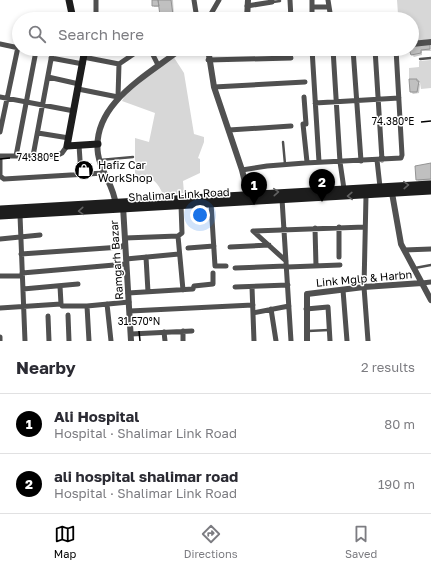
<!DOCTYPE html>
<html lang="en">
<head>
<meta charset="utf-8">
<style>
	body { margin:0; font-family:"Golos Text",sans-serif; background:#f2f2f3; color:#2b2b33 }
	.you { position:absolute; left:200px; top:215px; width:14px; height:14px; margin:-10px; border:3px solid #fff; border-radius:50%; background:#1a73e8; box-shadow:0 0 0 6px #1a73e833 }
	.badge { display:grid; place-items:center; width:26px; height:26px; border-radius:50%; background:#000; color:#fff; font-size:13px; font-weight:700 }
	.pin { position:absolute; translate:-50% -33px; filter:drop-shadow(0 1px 2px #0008) }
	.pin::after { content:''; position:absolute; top:21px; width:14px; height:12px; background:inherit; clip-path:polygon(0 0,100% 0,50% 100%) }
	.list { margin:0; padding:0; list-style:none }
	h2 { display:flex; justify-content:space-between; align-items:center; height:52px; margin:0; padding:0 16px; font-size:17px }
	h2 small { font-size:13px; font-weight:400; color:#7c7c81 }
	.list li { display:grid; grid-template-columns:26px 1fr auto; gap:12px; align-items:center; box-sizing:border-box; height:60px; padding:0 16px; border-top:1px solid #e1e1e2 }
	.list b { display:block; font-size:15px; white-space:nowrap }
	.list p { margin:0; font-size:13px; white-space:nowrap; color:#7c7c81 }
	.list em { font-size:13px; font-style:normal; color:#7c7c81 }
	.icon { flex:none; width:22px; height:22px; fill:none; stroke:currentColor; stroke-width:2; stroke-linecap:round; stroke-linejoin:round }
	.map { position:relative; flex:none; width:431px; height:341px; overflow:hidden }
	.search { position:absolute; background:#fff; box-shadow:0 2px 6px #0003; left:12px; right:12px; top:12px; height:44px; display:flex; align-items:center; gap:10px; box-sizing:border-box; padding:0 14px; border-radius:22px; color:#7c7c81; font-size:15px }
	.sheet { height:172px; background:#fff }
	nav { display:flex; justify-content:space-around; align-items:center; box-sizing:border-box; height:56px; border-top:1px solid #e1e1e2; background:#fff; font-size:11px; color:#7c7c81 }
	nav a { display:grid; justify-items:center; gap:2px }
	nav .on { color:#000 }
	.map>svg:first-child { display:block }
</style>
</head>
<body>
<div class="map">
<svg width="431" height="341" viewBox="0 0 431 341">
	<rect width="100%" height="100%" fill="#fff"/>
	<path fill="#d7d7d7" d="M397,0H431V39L412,42V19H392L391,14H398Z
		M173,56L184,73L194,134L204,137V142L198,158L200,159V173L183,181L184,193L164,196C156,180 154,177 135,178V138L149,142L155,113L122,101L127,92Z
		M431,60V88L421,89L420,83L417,81V79H409V68L419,67V61Z"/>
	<path fill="#0003" d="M153,0H173L174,17L163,18L161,16L160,7H154Z
		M430,45L431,51H422V55L414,57L412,55L411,49Z
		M416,80L420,84L419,93L413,94L411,92Z
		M431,164V182L420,183L417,180Z"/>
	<path fill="#c0c0c0" stroke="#949494" d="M152,0H158L159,6H152Z
		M158,0H171L173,15L160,16Z
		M430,44V49L421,50V53L411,55L409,49H412V45Z
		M409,79H417V81H419L417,92H410Z
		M431,163V179L416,180L415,166Z"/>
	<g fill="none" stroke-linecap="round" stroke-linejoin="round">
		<path stroke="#505050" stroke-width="2.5" d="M273,2L280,1
			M420,59L431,58
			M283,142L285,164
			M100,160L133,157
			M415,268L431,265
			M308,331L329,330"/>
		<path stroke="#505050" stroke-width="5" d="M194,0L197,19
			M290,0L291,19
			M312,0V19
			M328,0L331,19
			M247,6L272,2V0
			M312,7H328
			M96,19V0
			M208,19L219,0
			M0,44L19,48
			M26,49L52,54L33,156
			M150,49L158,65
			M312,49L319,162
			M333,49L340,162L344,189
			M353,49L361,161
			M375,49L382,160
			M83,57L119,64
			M51,58L83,64
			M208,60L291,58
			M48,77L79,84
			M214,87L305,82
			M78,89L118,97L119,64L141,49
			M0,97L74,111
			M304,97L306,124H303L307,162
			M315,103L399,98
			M229,130L291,126
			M0,132L18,47
			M38,133L69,138
			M79,145L81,175
			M0,156H56L62,153L67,146
			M16,156L36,51
			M0,160V176L4,179L104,173
			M377,160L380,187
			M242,170L267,166L305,163L401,158L402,155L396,49
			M366,196L364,287L368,341
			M282,199L291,341
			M211,203L215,266H226
			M20,215L25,341
			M315,228L316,266
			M178,236L182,233L181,205
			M125,238L178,236L183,290
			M0,239L40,235
			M230,247L269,245
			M188,248L214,246
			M404,250L431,249
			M21,254L121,247L125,244
			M146,257L148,292
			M339,257V227
			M126,259L179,254
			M286,261L253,231L365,227
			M287,267L340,265
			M235,268L286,266
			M22,273L126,264
			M0,276H22
			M422,283L431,282
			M60,286L61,304
			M235,287L288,285
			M252,287L254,341
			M23,289L78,284
			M343,290L347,341
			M128,293L193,289L194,286L213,284V273
			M107,304L111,341
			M87,306L89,341
			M0,308L61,304L62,306H87L129,302
			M271,309L276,341
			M306,309L328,307L330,341
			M130,311L253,305
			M253,313L289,306
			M68,315L69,341
			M48,316L49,341
			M183,331V341
			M164,332L165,341
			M131,334L192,331
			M0,337V341"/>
		<path stroke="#505050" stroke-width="6" d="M247,19L248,0
			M412,44L431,42
			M208,49L214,87L242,170L249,199
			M392,193L401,244L431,300
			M116,206C114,184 101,174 98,154C91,104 148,75 181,49
			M123,206L131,341
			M307,341V294L364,287L422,283"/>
		<path stroke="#1d1d1d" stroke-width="7" d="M69,0L73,19
			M85,49L67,146L98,144
			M0,209L431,184
			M0,216L431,191"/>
	</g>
	<defs><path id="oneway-chevron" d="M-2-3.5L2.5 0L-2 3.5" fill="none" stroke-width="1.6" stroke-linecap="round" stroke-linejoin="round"/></defs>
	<g stroke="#616161">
		<use href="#oneway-chevron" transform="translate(406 185) rotate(-3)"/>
		<use href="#oneway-chevron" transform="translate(276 192) rotate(-4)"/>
		<use href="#oneway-chevron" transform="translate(350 196) rotate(178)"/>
		<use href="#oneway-chevron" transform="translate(81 211) rotate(176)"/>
	</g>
	<path fill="none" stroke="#000" stroke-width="1.5" d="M421,122L431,121M0,159L10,158M139,331L140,341"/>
	<defs>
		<g id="shop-disc" transform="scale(1)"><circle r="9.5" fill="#000" stroke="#fff"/><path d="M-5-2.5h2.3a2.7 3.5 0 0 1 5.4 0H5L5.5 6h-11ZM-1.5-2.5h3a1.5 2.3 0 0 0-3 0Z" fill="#fff"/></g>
	</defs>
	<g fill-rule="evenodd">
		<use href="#shop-disc" x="84" y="170"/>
	</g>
	<g text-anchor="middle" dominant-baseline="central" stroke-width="3" stroke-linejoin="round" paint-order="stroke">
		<g font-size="11" fill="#000" stroke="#fff" text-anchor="start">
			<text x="98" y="164">Hafiz Car<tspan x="98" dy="13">WorkShop</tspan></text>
		</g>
		<g font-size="11" fill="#000" stroke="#fff">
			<text transform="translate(179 194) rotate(-3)">Shalimar Link Road</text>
			<text transform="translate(116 260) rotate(-94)">Ramgarh Bazar</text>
			<text transform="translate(364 278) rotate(-5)">Link Mglp &amp; Harbn</text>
		</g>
	</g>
	<g font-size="10" text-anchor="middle" fill="#000" stroke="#fff" stroke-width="3" stroke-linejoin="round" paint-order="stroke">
		<text x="393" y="125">74.380°E</text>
		<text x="38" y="161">74.380°E</text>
		<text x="139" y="325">31.570°N</text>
	</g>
</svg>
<div class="you"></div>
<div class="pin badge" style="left:254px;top:205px">1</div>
<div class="pin badge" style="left:322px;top:202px">2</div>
<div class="search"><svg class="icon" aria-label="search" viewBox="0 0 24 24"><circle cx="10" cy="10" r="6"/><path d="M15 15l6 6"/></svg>Search here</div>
</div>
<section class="sheet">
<h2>Nearby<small>2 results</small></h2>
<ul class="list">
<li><span class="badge">1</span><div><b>Ali Hospital</b><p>Hospital · Shalimar Link Road</p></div><em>80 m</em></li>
<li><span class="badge">2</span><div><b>ali hospital shalimar road</b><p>Hospital · Shalimar Link Road</p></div><em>190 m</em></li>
</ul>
</section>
<nav>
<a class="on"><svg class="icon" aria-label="map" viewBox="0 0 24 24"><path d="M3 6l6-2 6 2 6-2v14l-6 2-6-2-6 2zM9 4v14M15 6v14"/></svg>Map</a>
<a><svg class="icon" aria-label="directions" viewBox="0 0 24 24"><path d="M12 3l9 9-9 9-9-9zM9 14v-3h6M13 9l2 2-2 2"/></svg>Directions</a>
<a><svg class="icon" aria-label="saved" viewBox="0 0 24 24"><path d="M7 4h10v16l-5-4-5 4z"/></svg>Saved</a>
</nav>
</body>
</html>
